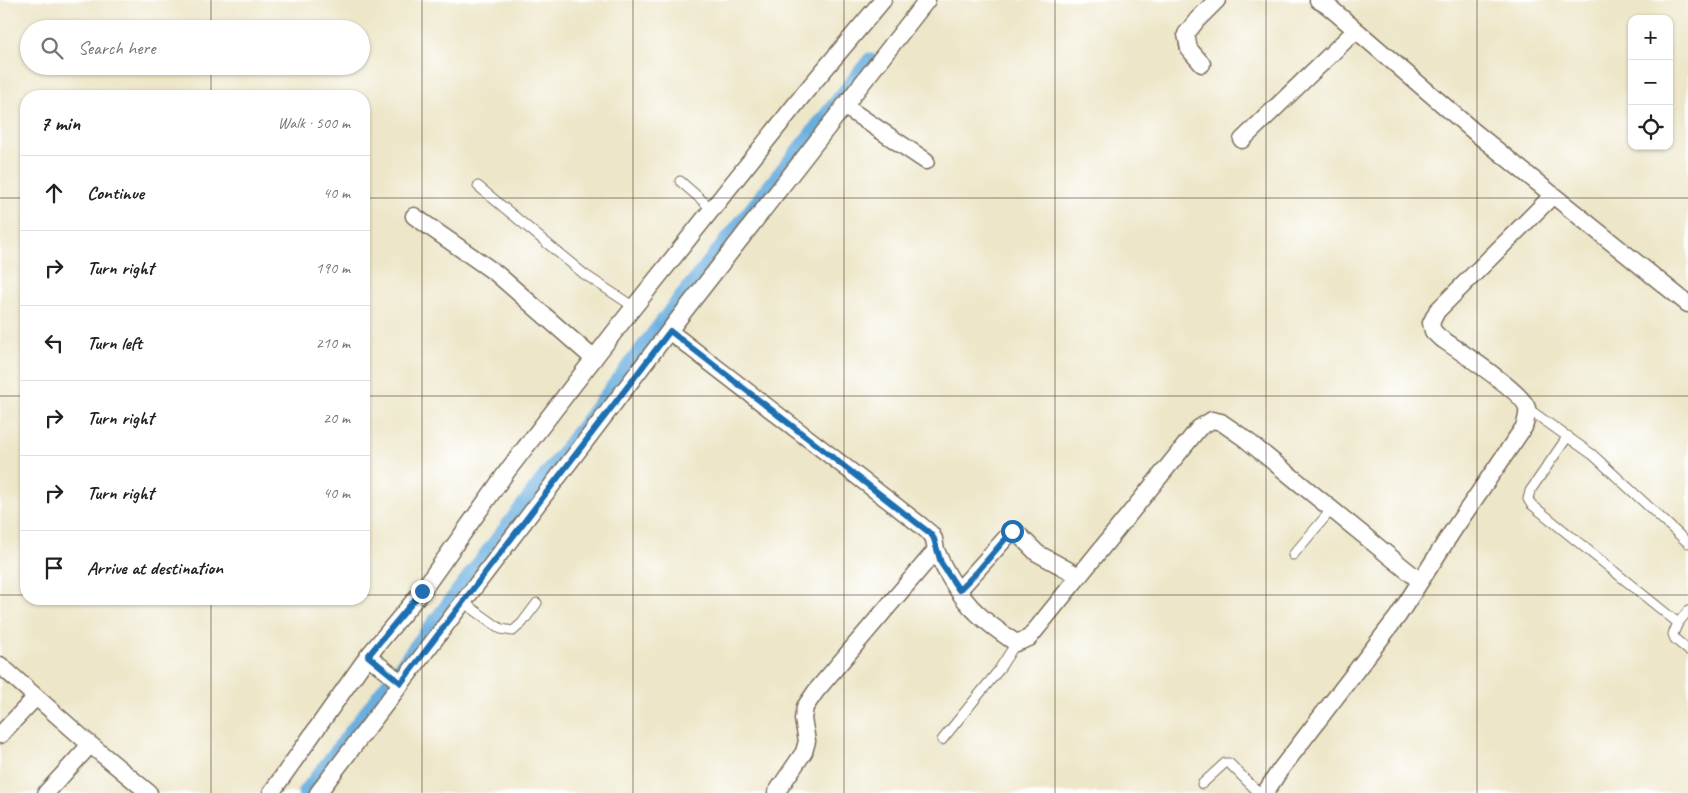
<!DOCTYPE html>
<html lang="en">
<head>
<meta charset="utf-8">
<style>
	body { margin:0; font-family:Caveat,sans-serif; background:#f6f6f6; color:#202124 }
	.controls { position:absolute; right:15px; top:15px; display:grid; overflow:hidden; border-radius:10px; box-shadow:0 1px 4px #0004 }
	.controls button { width:45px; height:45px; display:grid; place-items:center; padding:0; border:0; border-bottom:1px solid #e0e0e0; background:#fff; color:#202124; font:25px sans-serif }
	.stop { position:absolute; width:15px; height:15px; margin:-11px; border:4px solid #1f6fb2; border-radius:50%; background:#fff }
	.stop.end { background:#1f6fb2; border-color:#fff; box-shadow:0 1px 5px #0008 }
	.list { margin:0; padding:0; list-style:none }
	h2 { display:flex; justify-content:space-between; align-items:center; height:65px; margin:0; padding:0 20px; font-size:21px }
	h2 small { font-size:16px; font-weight:400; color:#757577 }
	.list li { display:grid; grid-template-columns:32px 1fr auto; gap:15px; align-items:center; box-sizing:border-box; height:75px; padding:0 20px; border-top:1px solid #e0e0e0 }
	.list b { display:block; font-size:19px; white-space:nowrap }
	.list em { font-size:16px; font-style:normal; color:#757577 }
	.icon { flex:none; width:28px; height:28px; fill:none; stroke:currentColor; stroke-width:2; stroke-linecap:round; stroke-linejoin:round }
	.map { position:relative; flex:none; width:1688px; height:793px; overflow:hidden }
	.search { position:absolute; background:#fff; box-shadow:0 1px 4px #0004; left:20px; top:20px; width:350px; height:55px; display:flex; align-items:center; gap:12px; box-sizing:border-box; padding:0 18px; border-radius:28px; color:#757577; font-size:19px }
	.panel { position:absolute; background:#fff; box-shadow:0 1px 4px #0004; left:20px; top:90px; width:350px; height:515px; border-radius:20px }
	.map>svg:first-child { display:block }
</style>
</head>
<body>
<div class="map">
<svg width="1688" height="793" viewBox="0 0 1688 793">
	<rect width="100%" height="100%" fill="#fff"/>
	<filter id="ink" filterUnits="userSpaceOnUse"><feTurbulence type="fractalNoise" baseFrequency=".02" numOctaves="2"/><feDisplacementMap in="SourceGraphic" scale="10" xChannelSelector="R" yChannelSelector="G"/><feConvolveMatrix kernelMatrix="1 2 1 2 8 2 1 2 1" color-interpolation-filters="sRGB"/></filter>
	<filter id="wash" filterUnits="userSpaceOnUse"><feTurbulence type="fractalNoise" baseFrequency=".0096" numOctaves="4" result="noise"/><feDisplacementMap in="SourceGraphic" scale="20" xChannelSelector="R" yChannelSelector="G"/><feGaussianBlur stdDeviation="1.12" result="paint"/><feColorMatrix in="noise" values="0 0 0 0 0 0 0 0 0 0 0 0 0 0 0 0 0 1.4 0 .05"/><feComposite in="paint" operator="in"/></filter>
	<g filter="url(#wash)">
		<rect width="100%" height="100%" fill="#ede6c8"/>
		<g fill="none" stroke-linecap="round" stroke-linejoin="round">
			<path stroke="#69aedf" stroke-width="15" d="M305,793L669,313L870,60"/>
		</g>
	</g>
	<g filter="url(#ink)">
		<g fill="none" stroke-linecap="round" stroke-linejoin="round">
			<g stroke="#796c5a" stroke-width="11">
				<path id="lane" d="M680,181L712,209
					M478,186L584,274L634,307
					M1527,408L1593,455L1688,543
					M1568,436L1530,491L1528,499L1531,504L1678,623L1673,634L1675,639L1688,650
					M1293,555L1332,509
					M463,602L501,629L513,631L522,623L537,603
					M1678,623L1688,611
					M942,740L998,671L1016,643
					M1202,784L1225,763H1229L1259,793"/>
			</g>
			<g stroke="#796c5a" stroke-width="19">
				<path id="street" d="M1318,0L1328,6L1477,134L1688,304
					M1202,64L1189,49L1186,34L1197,20L1217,0
					M844,106L926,161
					M1242,140L1356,30
					M414,216L497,274L594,359
					M669,331L919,524L931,534L934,539L936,550L816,691L805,707L803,719L807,741L804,752L776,793
					M936,550C944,570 960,597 976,612C988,624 1003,634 1016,643L1029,638L1199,428L1212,420L1221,422L1244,438L1420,581
					M959,590L1012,531H1015L1037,553L1079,576
					M368,656L401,683
					M0,665L86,741L149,793
					M0,735L36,697
					M46,793L90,745
					M271,793L368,656L422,591L508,470L622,322L807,90L883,0
					M318,793L682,314L927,0
					M1265,793L1280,770L1398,616L1454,529L1524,427C1526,421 1528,414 1527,408C1524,393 1455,348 1439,337L1433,331L1431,323L1437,311L1553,195"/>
			</g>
			<use href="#lane" stroke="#fff" stroke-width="9"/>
			<use href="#street" stroke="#fff" stroke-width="16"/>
		</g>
	</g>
	<g fill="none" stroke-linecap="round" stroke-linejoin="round" filter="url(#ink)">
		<path stroke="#1f6fb2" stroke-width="6" d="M422,591L368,656L401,683L670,331L931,534L934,539L941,563L959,590L978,571L1012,531"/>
	</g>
	<path fill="none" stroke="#3b2a1e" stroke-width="1" stroke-opacity="0.55" d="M211,0V29M422,0V793M633,0V793M844,0V793M1055,0V793M1266,0V793M1477,0V793M211,66V96M0,198H26M364,198H1688M0,396H26M364,396H1688M0,595H26M364,595H1688M211,599V793"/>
</svg>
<div class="controls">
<button>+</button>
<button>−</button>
<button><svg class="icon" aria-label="locate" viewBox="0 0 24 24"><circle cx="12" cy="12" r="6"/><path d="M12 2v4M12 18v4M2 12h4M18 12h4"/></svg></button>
</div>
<div class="stop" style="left:1012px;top:531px"></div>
<div class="stop end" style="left:422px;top:591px"></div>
<div class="search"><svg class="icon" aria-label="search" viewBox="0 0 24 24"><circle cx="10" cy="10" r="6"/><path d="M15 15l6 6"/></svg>Search here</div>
<section class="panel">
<h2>7 min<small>Walk · 500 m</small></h2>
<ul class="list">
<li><svg class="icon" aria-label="ahead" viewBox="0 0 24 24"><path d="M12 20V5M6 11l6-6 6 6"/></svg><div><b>Continue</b></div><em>40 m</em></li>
<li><svg class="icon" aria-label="right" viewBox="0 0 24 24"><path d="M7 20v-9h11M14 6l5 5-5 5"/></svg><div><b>Turn right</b></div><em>190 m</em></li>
<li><svg class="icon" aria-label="left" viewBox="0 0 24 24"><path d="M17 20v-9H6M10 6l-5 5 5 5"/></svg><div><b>Turn left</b></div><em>210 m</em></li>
<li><svg class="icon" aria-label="right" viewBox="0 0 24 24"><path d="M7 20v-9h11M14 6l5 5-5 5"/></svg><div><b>Turn right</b></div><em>20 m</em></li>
<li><svg class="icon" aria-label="right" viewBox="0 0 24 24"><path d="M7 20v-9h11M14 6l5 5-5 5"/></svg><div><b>Turn right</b></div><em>40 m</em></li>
<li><svg class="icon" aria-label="arrive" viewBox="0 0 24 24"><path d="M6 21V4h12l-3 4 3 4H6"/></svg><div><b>Arrive at destination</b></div></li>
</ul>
</section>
</div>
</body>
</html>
